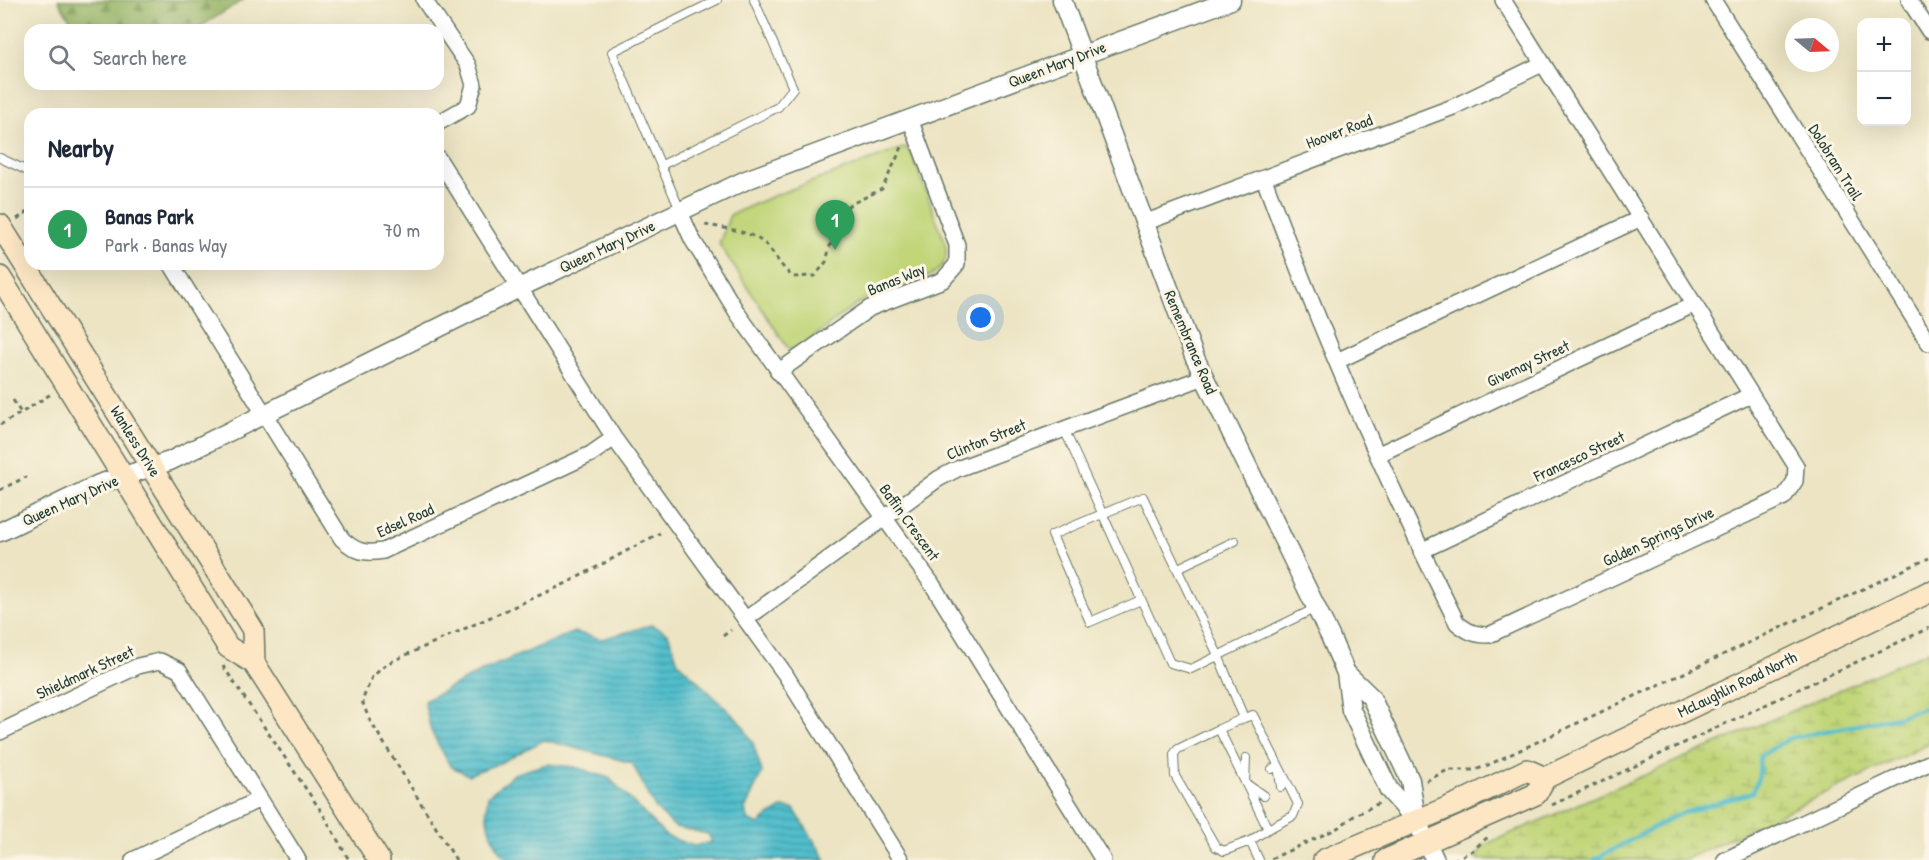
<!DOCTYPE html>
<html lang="en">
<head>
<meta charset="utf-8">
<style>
	body { margin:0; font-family:"Patrick Hand",sans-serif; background:#f2f2f3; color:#1f2937 }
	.controls { position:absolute; right:18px; top:18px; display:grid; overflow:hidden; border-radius:12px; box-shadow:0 6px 24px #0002 }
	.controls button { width:54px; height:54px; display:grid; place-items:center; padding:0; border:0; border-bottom:2px solid #e0e1e3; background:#fff; color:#1f2937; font:30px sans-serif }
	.compass { position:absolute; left:1785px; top:18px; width:54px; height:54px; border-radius:50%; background:#fff; box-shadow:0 6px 24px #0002; rotate:109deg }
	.you { position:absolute; left:981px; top:318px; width:21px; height:21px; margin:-15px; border:4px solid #fff; border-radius:50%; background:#1a73e8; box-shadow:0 0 0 9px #1a73e833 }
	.badge { display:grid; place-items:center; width:39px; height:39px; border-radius:50%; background:#0f766e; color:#fff; font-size:20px; font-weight:700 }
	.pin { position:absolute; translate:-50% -50px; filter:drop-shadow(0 2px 3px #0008) }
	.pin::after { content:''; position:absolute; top:32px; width:21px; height:18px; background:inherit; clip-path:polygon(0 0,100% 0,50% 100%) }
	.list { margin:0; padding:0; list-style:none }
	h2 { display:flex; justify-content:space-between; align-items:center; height:78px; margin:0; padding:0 24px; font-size:26px }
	h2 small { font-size:20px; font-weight:400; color:#747a83 }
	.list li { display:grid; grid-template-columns:39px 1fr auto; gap:18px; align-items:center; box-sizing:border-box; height:84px; padding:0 24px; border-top:2px solid #e0e1e3 }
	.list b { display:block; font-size:22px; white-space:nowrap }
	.list p { margin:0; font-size:20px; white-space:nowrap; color:#747a83 }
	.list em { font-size:20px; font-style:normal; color:#747a83 }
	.icon { flex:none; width:33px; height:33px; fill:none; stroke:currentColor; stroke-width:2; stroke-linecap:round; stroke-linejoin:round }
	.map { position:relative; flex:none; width:1929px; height:860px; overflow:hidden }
	.search { position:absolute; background:#fff; box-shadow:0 6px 24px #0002; left:24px; top:24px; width:420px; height:66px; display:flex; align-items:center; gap:15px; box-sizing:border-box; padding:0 21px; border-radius:18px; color:#747a83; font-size:22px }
	.panel { position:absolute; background:#fff; box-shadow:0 6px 24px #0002; left:24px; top:108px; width:420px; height:162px; border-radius:18px }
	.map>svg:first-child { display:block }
</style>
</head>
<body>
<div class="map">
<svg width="1929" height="860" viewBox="0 0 1929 860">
	<defs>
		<pattern id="forest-firs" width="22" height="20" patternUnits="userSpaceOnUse" patternTransform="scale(1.5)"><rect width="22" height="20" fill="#98b669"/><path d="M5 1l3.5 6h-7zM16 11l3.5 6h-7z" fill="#7b9557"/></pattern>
		<pattern id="wetland-marsh" width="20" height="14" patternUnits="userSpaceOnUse" patternTransform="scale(1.5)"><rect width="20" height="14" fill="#c1d579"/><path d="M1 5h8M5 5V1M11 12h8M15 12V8" fill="none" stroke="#a5b869"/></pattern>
		<pattern id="water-rules" width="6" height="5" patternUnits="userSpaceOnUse" patternTransform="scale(1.5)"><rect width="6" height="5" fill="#52becc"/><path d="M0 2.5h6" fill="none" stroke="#439ca6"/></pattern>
	</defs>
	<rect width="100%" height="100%" fill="#fcf5e5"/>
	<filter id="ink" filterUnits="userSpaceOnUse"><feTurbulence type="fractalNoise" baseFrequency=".0167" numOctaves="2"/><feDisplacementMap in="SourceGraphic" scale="12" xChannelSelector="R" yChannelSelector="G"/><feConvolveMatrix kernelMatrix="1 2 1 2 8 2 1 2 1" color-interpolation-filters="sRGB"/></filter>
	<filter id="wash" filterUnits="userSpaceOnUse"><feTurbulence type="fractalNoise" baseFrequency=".008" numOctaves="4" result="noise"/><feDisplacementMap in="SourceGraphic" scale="24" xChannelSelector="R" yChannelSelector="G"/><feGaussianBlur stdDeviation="1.35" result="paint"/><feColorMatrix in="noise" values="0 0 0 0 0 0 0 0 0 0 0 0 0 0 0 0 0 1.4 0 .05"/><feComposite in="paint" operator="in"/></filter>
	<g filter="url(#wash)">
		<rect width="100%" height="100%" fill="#ece4c3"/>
		<path fill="url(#forest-firs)" stroke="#5c7a4e" stroke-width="1.5" d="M58,0H243L195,30H77Z"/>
		<path fill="url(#wetland-marsh)" stroke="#708956" stroke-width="1.5" d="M1929,651V744L1684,860H1476L1482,846Z"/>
		<path fill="#c1d579" stroke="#708956" stroke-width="1.5" d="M906,147L912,155L944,240C948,251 947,262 938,270C921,285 890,288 870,297C842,310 817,340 789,350L719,244L730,215L773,196Z"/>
		<path fill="url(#water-rules)" stroke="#387e80" stroke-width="1.5" d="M651,625L668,633L678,662L741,723L753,743L762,772L745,810L749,821L760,825L764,819L782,808L794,809L826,860H507C491,840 483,822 488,796L514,774L547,764L575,767L609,778L666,836L694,846L712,842L708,834L675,827L655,808L632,763L544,740L500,763L468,775L450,766L431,731L424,701L486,669L574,632L602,639Z"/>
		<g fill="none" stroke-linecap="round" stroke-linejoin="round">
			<path stroke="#52becc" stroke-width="4.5" d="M1594,860L1677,815L1753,792L1759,775L1760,756L1790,738L1898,717L1929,706"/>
		</g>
	</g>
	<g filter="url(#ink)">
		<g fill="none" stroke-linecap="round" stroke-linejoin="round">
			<g stroke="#677766" stroke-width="10">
				<path id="service" d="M0,158L30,172
					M662,165L778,107L793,88L754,0
					M680,210L612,52L717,0
					M1064,429L1170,663L1191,669L1316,608
					M1178,568L1235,541
					M1141,600L1090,622L1052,535L1143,497L1218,655L1244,718L1219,729L1268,829L1250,841L1259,860
					M1244,718L1253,715L1298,804L1293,816L1268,829
					M1219,729L1178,749L1174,754L1175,776L1216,847L1224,851L1250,841
					M1246,758L1245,783L1264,796
					M1272,769L1278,765L1281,787"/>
			</g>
			<g stroke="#677766" stroke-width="18">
				<path id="minor" d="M424,0L468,65L474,85L468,106L438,123
					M1713,0L1929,343
					M1909,0L1929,31
					M438,158L614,438L785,674L901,860
					M1264,179C1320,331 1385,478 1457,623C1468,632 1475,635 1489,635L1784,497L1795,481L1796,466L1503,0
					M680,212L692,239L738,314L932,584L1103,860
					M1144,223L1453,107L1542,64
					M171,264L342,539C356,552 365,554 383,551L591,454L614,438
					M1337,361L1641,218
					M778,372L870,308L943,280L957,264V245L910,119
					M1377,455L1695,304
					M1421,551L1751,395
					M746,619L938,479L957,469L1204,377
					M0,732L138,666L160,661L179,670L260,799
					M133,860L260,799L298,860
					M1725,860L1929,763"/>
			</g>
			<g stroke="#677766" stroke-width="21">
				<path id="tertiary" d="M1062,0L1194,356L1330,636L1346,673L1351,710L1389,790L1416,820L1435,860
					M0,532L99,484L170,461L521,287L746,180L1231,0
					M1346,673L1371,697L1410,780L1416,820"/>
			</g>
			<g stroke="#677766" stroke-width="24">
				<path id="secondary" d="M0,225L253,630L254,663
					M0,277L228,647L254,663L379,860
					M1324,860L1461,802L1527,770L1545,778
					M1386,860L1536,794L1545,778L1929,592"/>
			</g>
			<path stroke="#677766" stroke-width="3" stroke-dasharray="4.5 4.5" stroke-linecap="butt" d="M17,219L30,210
				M705,225C725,228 754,231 768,247C777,258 782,268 793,277L815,276L826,262L836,222L849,205L882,189L902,147
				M13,400L21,413L51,394
				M0,425L21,413
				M0,490L26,477
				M723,636L731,630
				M223,666L323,814L349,860
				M1426,781L1448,770H1475L1486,766L1929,558
				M1552,805L1929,628
				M1271,859L1336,829L1354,816L1379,803
				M456,860L369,719L362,701L372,677L388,663L567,583L660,533
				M1454,860L1472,851L1489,836"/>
			<use href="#service" stroke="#fff" stroke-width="8"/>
			<use href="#minor" stroke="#fff" stroke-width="15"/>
			<use href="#tertiary" stroke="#fff" stroke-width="18"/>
			<use href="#secondary" stroke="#fce6c4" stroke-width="21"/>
		</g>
	</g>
	<g text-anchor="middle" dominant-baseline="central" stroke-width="6" stroke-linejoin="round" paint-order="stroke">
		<g font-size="16" fill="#1f3d34" stroke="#fcf5e5">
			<text transform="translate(1057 64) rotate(-21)">Queen Mary Drive</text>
			<text transform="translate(1339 131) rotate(-21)">Hoover Road</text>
			<text transform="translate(1836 162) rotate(58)">Dolobram Trail</text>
			<text transform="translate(607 246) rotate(-25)">Queen Mary Drive</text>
			<text transform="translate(896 279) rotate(-22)">Banas Way</text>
			<text transform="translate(1191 342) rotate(67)">Remembrance Road</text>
			<text transform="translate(1528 363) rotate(-25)">Givemay Street</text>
			<text transform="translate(986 439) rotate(-22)">Clinton Street</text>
			<text transform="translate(136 441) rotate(58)">Wanless Drive</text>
			<text transform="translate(1579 456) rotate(-25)">Francesco Street</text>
			<text transform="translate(70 500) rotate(-24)">Queen Mary Drive</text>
			<text transform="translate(405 520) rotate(-24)">Edsel Road</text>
			<text transform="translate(910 522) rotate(54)">Baffin Crescent</text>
			<text transform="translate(1658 536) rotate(-25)">Golden Springs Drive</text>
			<text transform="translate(85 672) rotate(-25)">Shieldmark Street</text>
			<text transform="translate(1737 684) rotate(-26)">McLaughlin Road North</text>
		</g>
	</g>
</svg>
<div class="controls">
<button>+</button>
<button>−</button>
</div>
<svg class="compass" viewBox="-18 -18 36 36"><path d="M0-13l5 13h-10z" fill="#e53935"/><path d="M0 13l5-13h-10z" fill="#747a83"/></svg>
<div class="you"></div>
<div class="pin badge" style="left:835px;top:250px;background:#2e9e5b">1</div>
<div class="search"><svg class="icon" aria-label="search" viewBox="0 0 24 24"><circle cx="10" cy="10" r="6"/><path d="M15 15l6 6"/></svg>Search here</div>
<section class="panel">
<h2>Nearby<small></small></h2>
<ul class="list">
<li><span class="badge" style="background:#2e9e5b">1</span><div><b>Banas Park</b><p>Park · Banas Way</p></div><em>70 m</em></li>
</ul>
</section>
</div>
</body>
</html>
